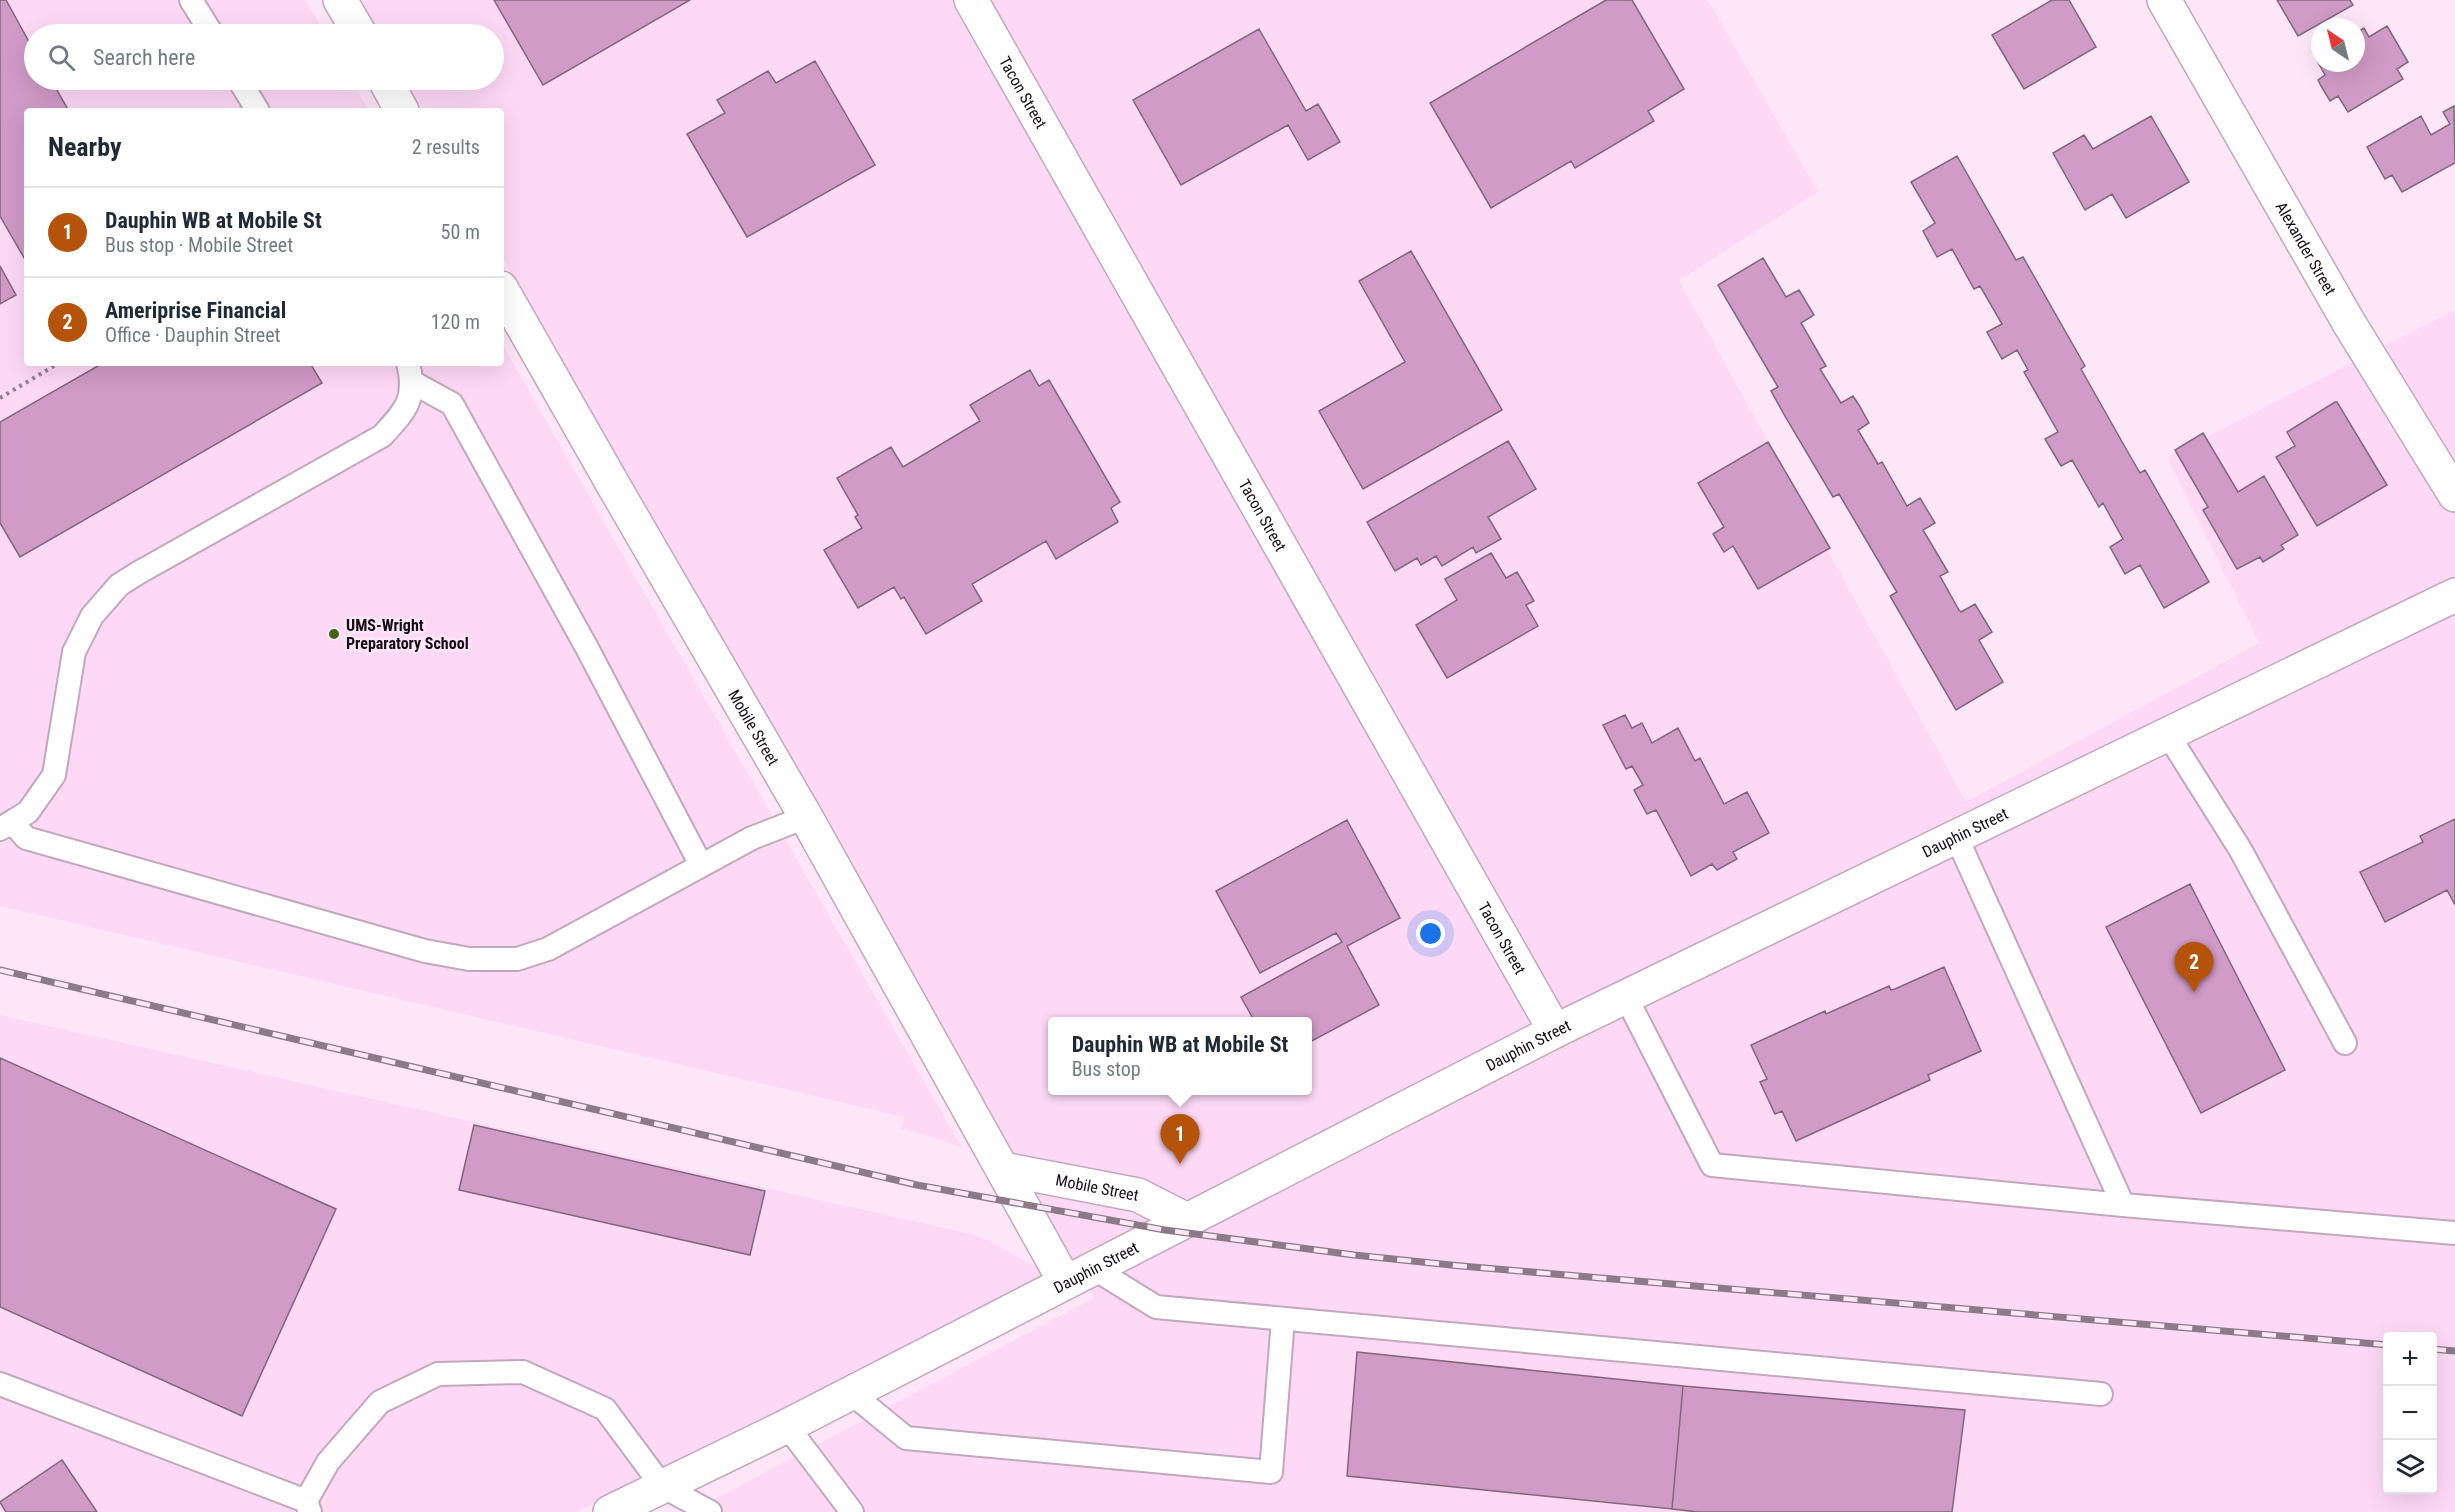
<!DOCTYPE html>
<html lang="en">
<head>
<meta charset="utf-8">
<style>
	body { margin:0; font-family:"Roboto Condensed",sans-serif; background:#f2f2f3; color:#1f2937 }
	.controls { position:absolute; right:18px; bottom:18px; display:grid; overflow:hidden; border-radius:6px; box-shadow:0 6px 24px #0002 }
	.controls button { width:54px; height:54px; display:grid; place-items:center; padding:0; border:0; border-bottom:2px solid #e0e1e3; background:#fff; color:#1f2937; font:30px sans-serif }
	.compass { position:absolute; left:2311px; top:18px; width:54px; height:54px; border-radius:50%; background:#fff; box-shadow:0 6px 24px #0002; rotate:325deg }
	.you { position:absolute; left:1431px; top:934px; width:21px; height:21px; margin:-15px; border:4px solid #fff; border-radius:50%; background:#1a73e8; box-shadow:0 0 0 9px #1a73e833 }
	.badge { display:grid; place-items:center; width:39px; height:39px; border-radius:50%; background:#b45309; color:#fff; font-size:20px; font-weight:700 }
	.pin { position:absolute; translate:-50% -50px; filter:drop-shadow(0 2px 3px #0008) }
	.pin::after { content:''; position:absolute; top:32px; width:21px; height:18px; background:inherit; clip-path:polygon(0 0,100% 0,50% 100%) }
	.popup { position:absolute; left:1048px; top:1017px; width:264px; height:78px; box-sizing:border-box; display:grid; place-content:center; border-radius:6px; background:#fff; filter:drop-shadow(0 2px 4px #0005); font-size:20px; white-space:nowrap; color:#747a83 }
	.popup b { font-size:22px; color:#1f2937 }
	.popup::after { content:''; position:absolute; left:50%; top:100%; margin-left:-12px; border:12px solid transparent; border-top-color:#fff }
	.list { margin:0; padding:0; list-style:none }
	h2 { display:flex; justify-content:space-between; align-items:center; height:78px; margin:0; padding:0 24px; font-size:26px }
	h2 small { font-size:20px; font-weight:400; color:#747a83 }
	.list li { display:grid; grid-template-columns:39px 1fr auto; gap:18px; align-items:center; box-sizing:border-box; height:90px; padding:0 24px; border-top:2px solid #e0e1e3 }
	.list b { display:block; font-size:22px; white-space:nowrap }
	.list p { margin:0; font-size:20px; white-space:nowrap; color:#747a83 }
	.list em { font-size:20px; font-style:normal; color:#747a83 }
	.icon { flex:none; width:33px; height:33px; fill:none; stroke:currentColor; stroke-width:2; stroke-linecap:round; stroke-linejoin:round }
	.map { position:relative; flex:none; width:2455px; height:1512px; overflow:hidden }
	.search { position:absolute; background:#fff; box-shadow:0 6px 24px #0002; left:24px; top:24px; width:480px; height:66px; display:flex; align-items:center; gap:15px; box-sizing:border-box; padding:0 21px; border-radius:33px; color:#747a83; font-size:22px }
	.panel { position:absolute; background:#fff; box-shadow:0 6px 24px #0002; left:24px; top:108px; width:480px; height:258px; border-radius:6px }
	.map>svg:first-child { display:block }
</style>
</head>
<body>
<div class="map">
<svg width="2455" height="1512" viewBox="0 0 2455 1512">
	<rect width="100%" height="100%" fill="#fee6f9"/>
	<path fill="#fdd9f6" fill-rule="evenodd" d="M0,0H305L325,34H34V80H351L369,111H27V363H501V342L962,1148L933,1137L901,1129L904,1117L0,906Z
		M356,0H1708L1818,192L1679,280L1966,802L2259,643L2167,457L2455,310V1512H690L1094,1298L1011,1149L501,255V111H419L401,80H494V34H375ZM1052,1022H1308V1090H1052ZM2388,1336H2432V1490H2388Z
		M0,1015L979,1236L1065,1282L577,1512H0Z"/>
	<path fill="#d09bc7" stroke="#80677c" stroke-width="1.5" d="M0,0H6L34,51V80H51L69,111H27V263L0,216Z
		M494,0H690L543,85Z
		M1606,0H1632L1684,89L1648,111L1654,121L1575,168L1571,161L1491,208L1430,103Z
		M2052,0H2069L2096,47L2024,89L1992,35Z
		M2277,0H2350L2353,5L2298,36Z
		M2387,26L2408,62L2397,69L2403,79L2348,112L2338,96L2330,101L2321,86L2318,80L2325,75L2315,57L2320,54V63H2356V33L2364,28L2369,37Z
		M1259,29L1306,111L1318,104L1340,142L1308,160L1288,125L1181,185L1133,100Z
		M815,61L875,165L747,237L687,134L725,113L717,100L768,71L776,83Z
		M2454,106L2455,163L2402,192L2392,175L2385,179L2367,147L2421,116L2431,135L2450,124L2443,112Z
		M2151,116L2189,182L2126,218L2112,194L2085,210L2053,153L2084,135L2093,149Z
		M1957,156L2016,260L2023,257L2085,366L2081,369L2125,447L2140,473L2145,470L2209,582L2164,608L2140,565L2125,574L2110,547L2123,539L2103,503L2099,507L2072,460L2061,466L2045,439L2058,432L2024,372L2028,370L2017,350L2002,359L1987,332L2002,324L1980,286L1974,289L1952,249L1937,257L1923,231L1935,223L1911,182Z
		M1411,251L1502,410L1363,489L1319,411L1405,362L1359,281Z
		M1763,258L1786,297L1799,290L1814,315L1801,323L1826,366L1820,369L1841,403L1853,396L1859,405L1869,423L1858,430L1878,464L1882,462L1907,506L1920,498L1935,523L1923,530L1948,572L1940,576L1959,610L1961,612L1975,604L1992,632L1979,640L2003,682L1956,710L1890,596L1897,592L1895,589L1839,494L1833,497L1786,418L1771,391L1778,387L1718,285Z
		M0,266L16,295L0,304Z
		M103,363H310L322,383L20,557L0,523V422Z
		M1030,370L1039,386L1049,380L1120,502L1111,508L1118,522L1056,559L1046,541L972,584L982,601L926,634L904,597L901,599L894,587L858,608L824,550L862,528L855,517L858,515L837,478L891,447L903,467L980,421L970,405Z
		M2335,402H2337L2387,485L2317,526L2276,457L2295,446L2287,432Z
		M2203,433L2238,492L2264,476L2298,535L2281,545L2284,549L2263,562L2260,557L2237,569L2203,510L2208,507L2175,450Z
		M1508,441L1536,489L1488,517L1501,539L1476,553L1473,547L1442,566L1436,556L1421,565L1417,558L1395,571L1367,522Z
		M1768,442L1830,548L1758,589L1733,546L1724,552L1713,534L1724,527L1698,483Z
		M1491,553L1506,578L1517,572L1534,601L1526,605L1538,626L1447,678L1416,625L1457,600L1445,579Z
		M1625,715L1632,728L1642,723L1652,743L1678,728L1695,761L1700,758L1724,804L1747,792L1769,833L1733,852L1737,859L1717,870L1712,864L1691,876L1656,810L1647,814L1634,790L1643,785L1632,766L1626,769L1603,725Z
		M2455,819V905L2447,890L2385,922L2360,872L2423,842L2420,836Z
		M1347,820L1400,918L1347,946L1379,1005L1308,1043V1022H1255L1241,997L1342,942L1336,933L1260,973L1216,891Z
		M2190,884L2285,1070L2201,1113L2106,927Z
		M1944,967L1981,1051L1928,1075L1930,1080L1796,1141L1782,1111L1775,1114L1760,1082L1767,1079L1751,1045L1825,1011L1826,1014L1889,986L1891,990L1895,989Z
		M0,1058L336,1209L242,1416L0,1307Z
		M474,1125L765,1191L750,1255L459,1190Z
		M1357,1352L1683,1386L1672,1509L1347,1476Z
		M1683,1386L1965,1410L1952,1512H1698L1672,1509Z
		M62,1460L97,1512H6L0,1502Z"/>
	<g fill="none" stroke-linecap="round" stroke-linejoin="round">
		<g stroke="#c3a7bd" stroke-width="26">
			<path id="lane" d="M191,0L212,34
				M239,80L258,111
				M412,382L452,404L587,648L701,865
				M2167,733L2240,849L2345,1043
				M12,822L26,838L425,951L469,959H517L548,949L752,838L806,817
				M0,829L28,812L54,775L74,652L92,616L119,585L138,573L382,436C406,410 417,399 408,363
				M1956,836L2123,1205
				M1626,997L1712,1165L2123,1205L2455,1233
				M1093,1268L1156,1307L2101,1394
				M0,1384L306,1501L310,1512
				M851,1393L906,1438L1271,1472L1283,1319
				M787,1426L852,1512
				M306,1501L328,1462L380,1402L438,1374L523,1372L605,1409L662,1486L710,1512"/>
		</g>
		<g stroke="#c3a7bd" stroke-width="36">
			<g id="street">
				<path id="s1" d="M971,0L1555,1031"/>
				<path id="s2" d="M2164,0L2349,323L2455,495"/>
			</g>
		</g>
		<g stroke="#c3a7bd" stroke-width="36">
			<g id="secondary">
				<path d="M340,0L360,34"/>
				<path d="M385,80L402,111"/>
				<path id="s3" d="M501,288L615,488L806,817L1065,1282"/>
				<path id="s4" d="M1003,1169L1138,1195L1187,1220"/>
				<path id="s5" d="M610,1512L787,1426L1555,1031L2455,595"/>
			</g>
		</g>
		<path stroke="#93818f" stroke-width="4" stroke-dasharray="3 4.5" stroke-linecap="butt" d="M0,398L59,363"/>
		<use href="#lane" stroke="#fff" stroke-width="22"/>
		<use href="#street" stroke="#fff" stroke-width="33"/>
		<use href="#secondary" stroke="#fff" stroke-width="33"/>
		<g stroke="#8c7a88" stroke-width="7">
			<path id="rail" d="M0,970L917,1185L1165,1230L1354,1255L1461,1266L2388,1345
				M2432,1349L2455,1351"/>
		</g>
		<use href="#rail" stroke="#fee6f9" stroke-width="4.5" stroke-dasharray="14" stroke-linecap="butt"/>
	</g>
	<circle fill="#466315" stroke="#fee6f9" stroke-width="2" cx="334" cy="634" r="6"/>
	<g text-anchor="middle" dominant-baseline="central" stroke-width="5" stroke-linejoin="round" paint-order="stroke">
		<g font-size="16" fill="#150b13" stroke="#fee6f9">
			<text stroke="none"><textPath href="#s1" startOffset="106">Tacon Street</textPath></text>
			<text stroke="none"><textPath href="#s2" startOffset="286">Alexander Street</textPath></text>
			<text stroke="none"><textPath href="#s1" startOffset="592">Tacon Street</textPath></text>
			<text stroke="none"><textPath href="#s3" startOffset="507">Mobile Street</textPath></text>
			<text stroke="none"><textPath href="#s5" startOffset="1516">Dauphin Street</textPath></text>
			<text stroke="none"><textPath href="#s1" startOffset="1078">Tacon Street</textPath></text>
			<text stroke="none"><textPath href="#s5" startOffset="1030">Dauphin Street</textPath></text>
			<text stroke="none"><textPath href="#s4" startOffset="96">Mobile Street</textPath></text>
			<text stroke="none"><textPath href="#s5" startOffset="544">Dauphin Street</textPath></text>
		</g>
		<g font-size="16" font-weight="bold" fill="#150b13" stroke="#fee6f9" text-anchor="start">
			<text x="346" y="625">UMS-Wright<tspan x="346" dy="18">Preparatory School</tspan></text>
		</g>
	</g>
</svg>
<div class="controls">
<button>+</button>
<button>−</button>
<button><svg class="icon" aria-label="layers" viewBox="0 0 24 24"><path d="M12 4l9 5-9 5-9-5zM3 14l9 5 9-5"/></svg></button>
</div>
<svg class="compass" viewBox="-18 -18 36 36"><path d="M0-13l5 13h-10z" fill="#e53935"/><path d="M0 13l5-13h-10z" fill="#747a83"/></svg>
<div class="you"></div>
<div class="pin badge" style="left:1180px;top:1164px">1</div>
<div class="popup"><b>Dauphin WB at Mobile St</b>Bus stop</div>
<div class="pin badge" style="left:2194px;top:992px">2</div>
<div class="search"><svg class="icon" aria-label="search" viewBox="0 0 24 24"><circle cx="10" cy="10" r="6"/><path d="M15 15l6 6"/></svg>Search here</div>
<section class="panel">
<h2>Nearby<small>2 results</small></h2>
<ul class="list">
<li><span class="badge">1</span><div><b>Dauphin WB at Mobile St</b><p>Bus stop · Mobile Street</p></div><em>50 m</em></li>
<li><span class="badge">2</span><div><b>Ameriprise Financial</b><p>Office · Dauphin Street</p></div><em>120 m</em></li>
</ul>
</section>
</div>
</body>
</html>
